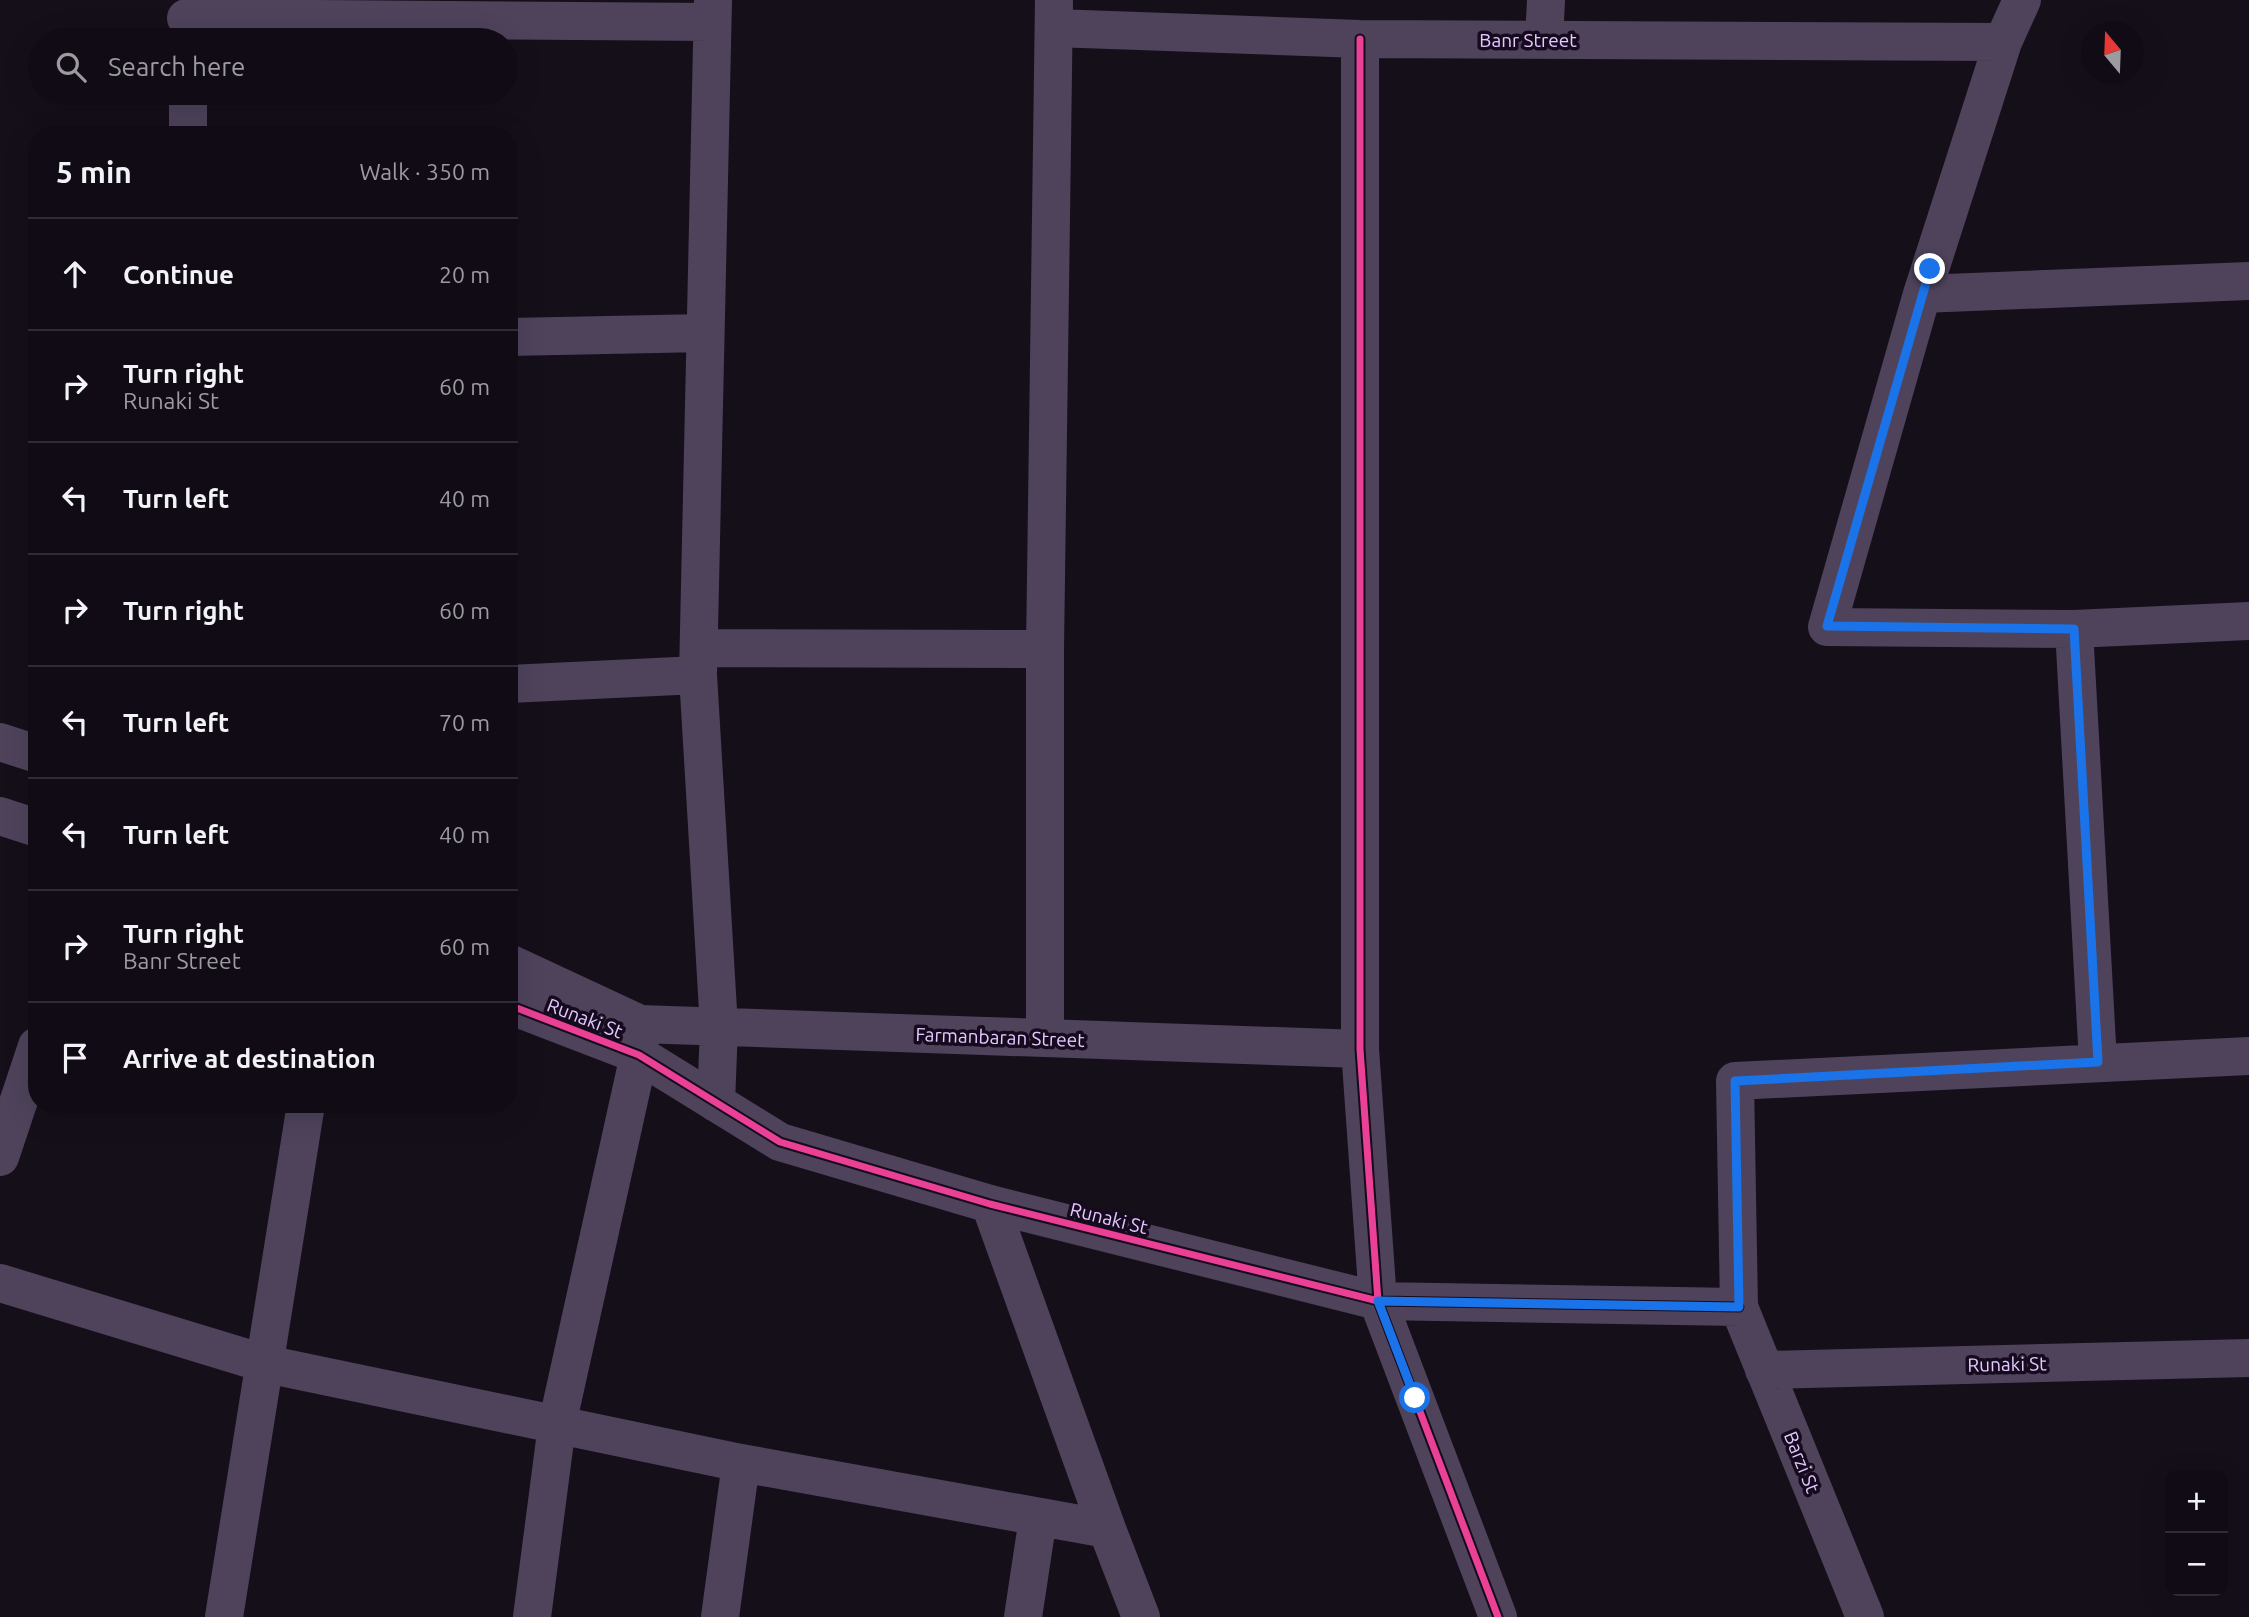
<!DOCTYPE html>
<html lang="en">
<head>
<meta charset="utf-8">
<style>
	body { margin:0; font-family:Ubuntu,sans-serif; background:#19141d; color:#f1f3f6 }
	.controls { position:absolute; right:21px; bottom:21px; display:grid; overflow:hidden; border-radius:14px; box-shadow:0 7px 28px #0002 }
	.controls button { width:63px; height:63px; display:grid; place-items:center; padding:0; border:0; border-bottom:2px solid #302b34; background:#100b14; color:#f1f3f6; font:35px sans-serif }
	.compass { position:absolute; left:2081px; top:21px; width:63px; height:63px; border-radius:50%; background:#100b14; box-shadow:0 7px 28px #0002; rotate:341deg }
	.stop { position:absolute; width:21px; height:21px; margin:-16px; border:5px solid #1a73e8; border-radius:50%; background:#fff }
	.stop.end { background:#1a73e8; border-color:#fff; box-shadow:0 2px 7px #0008 }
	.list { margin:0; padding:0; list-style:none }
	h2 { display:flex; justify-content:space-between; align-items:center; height:91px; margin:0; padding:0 28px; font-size:30px }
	h2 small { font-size:23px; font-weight:400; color:#9c9ba0 }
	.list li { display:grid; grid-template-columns:46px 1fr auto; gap:21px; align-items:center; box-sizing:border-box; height:112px; padding:0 28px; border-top:2px solid #302b34 }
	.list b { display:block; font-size:26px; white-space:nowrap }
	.list p { margin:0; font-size:23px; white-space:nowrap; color:#9c9ba0 }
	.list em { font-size:23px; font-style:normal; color:#9c9ba0 }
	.icon { flex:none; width:38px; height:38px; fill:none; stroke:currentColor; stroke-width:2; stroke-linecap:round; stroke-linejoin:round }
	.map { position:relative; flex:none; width:2249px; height:1617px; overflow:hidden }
	.search { position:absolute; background:#100b14; box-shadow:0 7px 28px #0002; left:28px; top:28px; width:490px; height:77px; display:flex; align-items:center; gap:18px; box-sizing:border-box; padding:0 24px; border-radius:38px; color:#9c9ba0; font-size:26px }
	.panel { position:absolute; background:#100b14; box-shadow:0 7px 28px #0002; left:28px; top:126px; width:490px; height:987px; border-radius:28px }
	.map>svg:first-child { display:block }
</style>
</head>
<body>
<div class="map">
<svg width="2249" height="1617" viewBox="0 0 2249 1617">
	<rect width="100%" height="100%" fill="#150f1a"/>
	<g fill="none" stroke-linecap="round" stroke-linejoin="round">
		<path stroke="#4e435b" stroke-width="38" d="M713,0L698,675L719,1027L716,1103
			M2022,0L2003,42L1922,294L1827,627L2074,629L2249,621
			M186,18L712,22
			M1054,28L1360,39L2003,42
			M1360,39V1049L1378,1301L1498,1617
			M1544,40L1546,0
			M188,93V135
			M1922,294L2249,281
			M509,337L705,333
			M2074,629L2098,1062
			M699,648L1045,649
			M509,684L698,675
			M0,742L37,754
			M0,816L37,828
			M509,963L640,1024L1360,1049
			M509,1005L639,1055L780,1142L990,1204L1378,1301L1739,1307
			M1045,1038V649L1054,0
			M0,1157L37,1046
			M990,1204L1107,1529L1141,1617
			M0,1283L266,1364L741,1463L1107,1529
			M1764,1370L2249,1358
			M224,1617L306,1104
			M532,1617L557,1425L639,1055L640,1031
			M720,1617L741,1463
			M1023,1617L1038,1518
			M1865,1617L1739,1307L1735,1081L2249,1056"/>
		<g stroke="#160b1e" stroke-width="11">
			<path id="cycleway" d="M1360,39V1049L1378,1301L1498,1617
				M509,1005L639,1055L780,1142L990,1204L1378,1301L1739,1307"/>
		</g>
		<use href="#cycleway" stroke="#ea4096" stroke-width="7"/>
	</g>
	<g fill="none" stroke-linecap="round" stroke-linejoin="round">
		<path stroke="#1a73e8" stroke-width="9" d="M1415,1398L1378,1301L1739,1307L1735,1081L2098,1062L2074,629L1827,626L1930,269"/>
	</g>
	<g text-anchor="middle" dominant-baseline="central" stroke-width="7" stroke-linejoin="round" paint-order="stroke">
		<g font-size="19" fill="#e5c8ff" stroke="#160b1e">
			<text x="1528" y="40">Banr Street</text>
			<text transform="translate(585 1018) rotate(21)">Runaki St</text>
			<text transform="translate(1000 1037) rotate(2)">Farmanbaran Street</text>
			<text transform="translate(1109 1218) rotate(14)">Runaki St</text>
			<text transform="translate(2007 1364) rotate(-1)">Runaki St</text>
			<text transform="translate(1802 1462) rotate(68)">Barzi St</text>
		</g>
	</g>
</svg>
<div class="controls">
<button>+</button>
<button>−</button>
</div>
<svg class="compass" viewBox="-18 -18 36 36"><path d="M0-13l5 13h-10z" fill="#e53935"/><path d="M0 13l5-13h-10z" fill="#9c9ba0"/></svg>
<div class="stop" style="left:1415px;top:1398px"></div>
<div class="stop end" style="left:1930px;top:269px"></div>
<div class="search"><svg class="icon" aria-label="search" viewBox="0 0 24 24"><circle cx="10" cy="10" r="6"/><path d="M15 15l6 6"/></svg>Search here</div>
<section class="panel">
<h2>5 min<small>Walk · 350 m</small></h2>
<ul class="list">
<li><svg class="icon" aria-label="ahead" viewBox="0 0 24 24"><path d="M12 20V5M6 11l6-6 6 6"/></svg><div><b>Continue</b></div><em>20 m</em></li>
<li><svg class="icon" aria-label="right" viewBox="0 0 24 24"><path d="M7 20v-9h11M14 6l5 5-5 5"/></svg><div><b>Turn right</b><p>Runaki St</p></div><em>60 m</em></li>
<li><svg class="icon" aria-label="left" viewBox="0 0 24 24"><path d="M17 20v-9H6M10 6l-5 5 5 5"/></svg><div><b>Turn left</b></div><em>40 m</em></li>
<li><svg class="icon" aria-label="right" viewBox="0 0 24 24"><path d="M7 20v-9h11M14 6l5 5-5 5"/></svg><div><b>Turn right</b></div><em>60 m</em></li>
<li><svg class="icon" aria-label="left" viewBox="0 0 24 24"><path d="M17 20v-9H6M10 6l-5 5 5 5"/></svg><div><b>Turn left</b></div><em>70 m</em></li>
<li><svg class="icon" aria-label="left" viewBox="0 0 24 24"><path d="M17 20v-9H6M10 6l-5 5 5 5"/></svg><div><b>Turn left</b></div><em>40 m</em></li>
<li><svg class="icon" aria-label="right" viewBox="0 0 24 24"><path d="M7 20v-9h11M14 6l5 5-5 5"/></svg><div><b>Turn right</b><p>Banr Street</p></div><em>60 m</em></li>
<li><svg class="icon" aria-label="arrive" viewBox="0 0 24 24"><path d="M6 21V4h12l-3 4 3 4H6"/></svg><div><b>Arrive at destination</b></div></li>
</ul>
</section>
</div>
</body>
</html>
